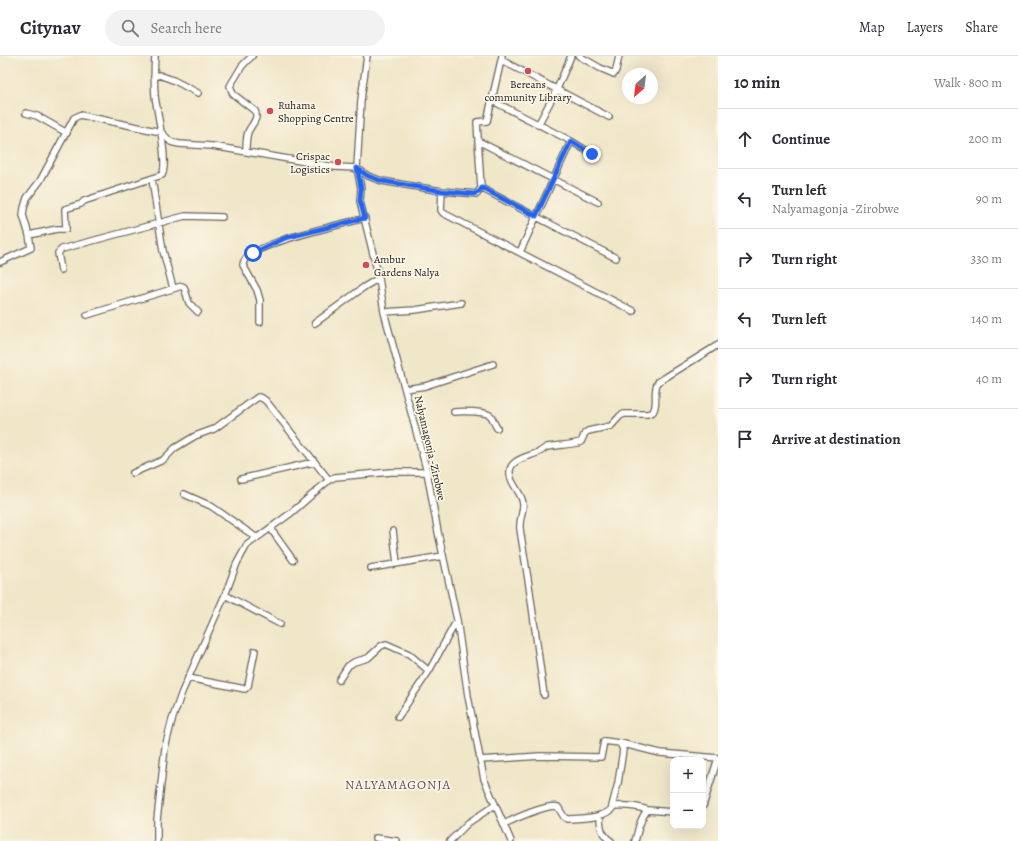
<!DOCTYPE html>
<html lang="en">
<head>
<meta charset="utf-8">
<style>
	body { margin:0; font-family:Alegreya,serif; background:#f2f2f3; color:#2b2b33 }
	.controls { position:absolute; right:12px; bottom:12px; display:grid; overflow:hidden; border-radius:8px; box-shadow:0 4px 16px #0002 }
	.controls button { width:36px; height:36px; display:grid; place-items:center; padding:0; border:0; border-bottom:1px solid #e1e1e2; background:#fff; color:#2b2b33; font:20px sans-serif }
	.compass { position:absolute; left:622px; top:12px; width:36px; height:36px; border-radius:50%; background:#fff; box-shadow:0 4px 16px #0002; rotate:208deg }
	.stop { position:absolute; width:12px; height:12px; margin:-9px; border:3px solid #2563eb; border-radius:50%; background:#fff }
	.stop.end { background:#2563eb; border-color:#fff; box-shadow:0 1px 4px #0008 }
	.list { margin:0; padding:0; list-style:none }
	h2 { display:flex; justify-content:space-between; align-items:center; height:52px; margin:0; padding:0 16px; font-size:17px }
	h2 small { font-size:13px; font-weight:400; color:#7c7c81 }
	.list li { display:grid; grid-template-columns:26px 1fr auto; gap:12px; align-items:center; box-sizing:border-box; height:60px; padding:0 16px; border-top:1px solid #e1e1e2 }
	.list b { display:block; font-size:15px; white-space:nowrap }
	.list p { margin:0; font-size:13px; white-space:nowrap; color:#7c7c81 }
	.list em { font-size:13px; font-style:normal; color:#7c7c81 }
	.icon { flex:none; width:22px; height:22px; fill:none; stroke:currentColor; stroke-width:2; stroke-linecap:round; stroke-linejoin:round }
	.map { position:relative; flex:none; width:718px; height:785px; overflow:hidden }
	header { display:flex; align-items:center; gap:24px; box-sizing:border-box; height:56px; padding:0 20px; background:#fff; border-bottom:1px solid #e1e1e2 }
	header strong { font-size:19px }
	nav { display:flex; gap:22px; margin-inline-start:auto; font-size:14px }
	.search { width:280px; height:36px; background:#f2f2f3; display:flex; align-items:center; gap:10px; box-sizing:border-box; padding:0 14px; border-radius:22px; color:#7c7c81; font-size:15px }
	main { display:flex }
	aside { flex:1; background:#fff }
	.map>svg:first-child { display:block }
</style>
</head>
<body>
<header>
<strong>Citynav</strong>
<div class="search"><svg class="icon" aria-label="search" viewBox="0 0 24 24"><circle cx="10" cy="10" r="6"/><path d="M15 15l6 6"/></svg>Search here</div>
<nav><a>Map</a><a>Layers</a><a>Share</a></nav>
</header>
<main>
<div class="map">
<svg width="718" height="785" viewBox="0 0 718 785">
	<rect width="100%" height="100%" fill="#fcf5e5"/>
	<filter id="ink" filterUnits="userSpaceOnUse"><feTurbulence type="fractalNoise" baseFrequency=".025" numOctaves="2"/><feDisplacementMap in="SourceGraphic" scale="8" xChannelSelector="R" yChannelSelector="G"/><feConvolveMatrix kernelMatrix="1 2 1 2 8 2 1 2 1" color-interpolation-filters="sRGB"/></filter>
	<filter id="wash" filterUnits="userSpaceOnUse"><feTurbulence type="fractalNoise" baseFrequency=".012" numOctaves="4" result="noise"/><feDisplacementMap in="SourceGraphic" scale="16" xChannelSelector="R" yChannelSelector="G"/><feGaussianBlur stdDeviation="0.9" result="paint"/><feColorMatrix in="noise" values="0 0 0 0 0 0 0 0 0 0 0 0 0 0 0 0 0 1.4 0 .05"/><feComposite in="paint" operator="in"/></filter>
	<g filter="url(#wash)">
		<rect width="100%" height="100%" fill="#f0e6c8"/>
	</g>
	<g filter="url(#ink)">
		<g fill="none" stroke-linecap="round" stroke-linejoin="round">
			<g stroke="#666358" stroke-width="8">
				<path id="minor" d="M367,0L361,44L357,112L361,132L360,145L379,222L384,256L427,416L438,476L457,564L468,640L484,723L511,785
					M579,0L600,12L614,18L616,14L619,0
					M501,4L609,61
					M154,21L159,19L173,24L198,37
					M491,44L571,85L592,98
					M26,57L37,60L67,77
					M538,69L557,33L571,0
					M478,85L598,146
					M246,96C246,90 246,82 248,76C251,69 259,63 255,55L233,38L230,30L242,10L252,0
					M152,123L163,195L173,232
					M481,132L616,202
					M442,135L441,154L443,157L633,255
					M29,179L57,173H66L65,153L81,148L84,145L162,119C169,108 157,56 155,40C154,26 154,14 155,0
					M520,196L571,85
					M0,206L31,192L29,179L23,159L24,152L27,142L40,125L74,62L80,59L161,76L171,86L179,88L212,90L335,111L357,112L368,120L382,125L442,135L477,138L481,132L477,66L487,65L502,0
					M61,214L58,197L62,193L185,160L222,161
					M384,256L415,254L461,247
					M87,259L182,230L184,231L189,247L198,256
					M260,266V244L257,234L243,209C242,188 346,168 365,162
					M315,267L364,231L379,222
					M405,333L425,330L493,308
					M454,356C461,355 486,355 491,360C493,363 494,368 497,372
					M133,417L163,404L175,392L195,380L214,373L258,341L262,342L266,345L329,424
					M241,423L314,406
					M184,438L211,450L257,482
					M272,471L273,476L293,504
					M393,475L397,507
					M371,512L443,500
					M225,539L280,568
					M188,622L245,633L248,630L255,595
					M339,624L348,610L354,606L368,602L381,590L386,588L409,598L429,615
					M544,639L530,536L520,473C519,464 523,457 523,449C523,437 511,430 510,418C508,403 529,401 539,396C542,395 544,392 547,391C558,389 570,389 581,386L585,377L588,375L611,370L620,360L624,358H647L653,356C659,346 652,336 658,326L718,289
					M398,661L429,615L457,564
					M620,687L660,697L718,702
					M480,704L540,700L601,701L604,685L620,687L623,694L618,727L611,754
					M703,750L718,702
					M600,759C600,770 601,779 611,785
					M504,768C514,763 549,747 558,751L564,761L567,763C581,762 606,763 614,750C627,749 636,750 648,754
					M376,782L397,785
					M157,785V764L165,692L172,664L182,636L225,539L237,507L247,489L291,457L329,424L335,421L391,416H427
					M450,785L468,767L495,749
					M635,785C638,775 640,761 648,754L673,756"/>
			</g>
			<use href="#minor" stroke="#fff" stroke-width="5.5"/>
		</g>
	</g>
	<g fill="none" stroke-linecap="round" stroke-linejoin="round" filter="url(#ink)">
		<path stroke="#2563eb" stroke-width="5" d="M253,197L285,182L365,162L360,145L361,132L357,112L368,120L382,125L442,135L474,138L479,136L482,132L536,160L571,85L592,98"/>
	</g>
	<g fill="#d1495b" stroke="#fcf5e5" stroke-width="1.5">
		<circle cx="528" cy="15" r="4"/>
		<circle cx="270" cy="55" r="4"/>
		<circle cx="338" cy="106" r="4"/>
		<circle cx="366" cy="209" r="4"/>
	</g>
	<g text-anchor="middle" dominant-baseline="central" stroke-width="3.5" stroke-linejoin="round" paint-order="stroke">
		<g font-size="11" fill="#1c1c1c" stroke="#fcf5e5" text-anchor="start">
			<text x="528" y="28" text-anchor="middle">Bereans<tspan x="528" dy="13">community Library</tspan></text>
			<text x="278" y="49">Ruhama<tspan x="278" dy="13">Shopping Centre</tspan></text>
			<text x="330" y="100" text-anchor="end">Crispac<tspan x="330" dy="13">Logistics</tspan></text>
			<text x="374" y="203">Ambur<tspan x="374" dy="13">Gardens Nalya</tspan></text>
		</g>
		<g font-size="11" fill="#1c1c1c" stroke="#fcf5e5">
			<text transform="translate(430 392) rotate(77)">Nalyamagonja -Zirobwe</text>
		</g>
		<g font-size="13" letter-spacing="1" fill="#5b505e" stroke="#fcf5e5">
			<text x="398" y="728">NALYAMAGONJA</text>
		</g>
	</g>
</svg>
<div class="controls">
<button>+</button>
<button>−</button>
</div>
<svg class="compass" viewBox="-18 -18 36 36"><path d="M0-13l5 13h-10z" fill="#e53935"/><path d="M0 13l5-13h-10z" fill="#7c7c81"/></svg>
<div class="stop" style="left:253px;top:197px"></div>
<div class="stop end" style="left:592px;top:98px"></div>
</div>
<aside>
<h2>10 min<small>Walk · 800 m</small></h2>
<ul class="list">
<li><svg class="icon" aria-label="ahead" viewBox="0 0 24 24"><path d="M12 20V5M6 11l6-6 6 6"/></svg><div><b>Continue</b></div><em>200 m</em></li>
<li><svg class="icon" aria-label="left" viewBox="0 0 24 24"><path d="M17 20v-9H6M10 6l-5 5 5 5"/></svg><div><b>Turn left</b><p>Nalyamagonja -Zirobwe</p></div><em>90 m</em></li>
<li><svg class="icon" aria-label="right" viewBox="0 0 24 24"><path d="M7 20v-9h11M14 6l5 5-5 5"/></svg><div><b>Turn right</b></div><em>330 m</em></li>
<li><svg class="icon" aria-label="left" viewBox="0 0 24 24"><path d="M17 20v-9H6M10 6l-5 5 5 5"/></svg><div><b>Turn left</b></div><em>140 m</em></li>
<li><svg class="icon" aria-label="right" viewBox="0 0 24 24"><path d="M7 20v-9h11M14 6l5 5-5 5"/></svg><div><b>Turn right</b></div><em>40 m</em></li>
<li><svg class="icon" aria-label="arrive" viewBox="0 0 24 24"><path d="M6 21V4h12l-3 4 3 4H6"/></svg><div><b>Arrive at destination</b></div></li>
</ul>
</aside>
</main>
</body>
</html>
